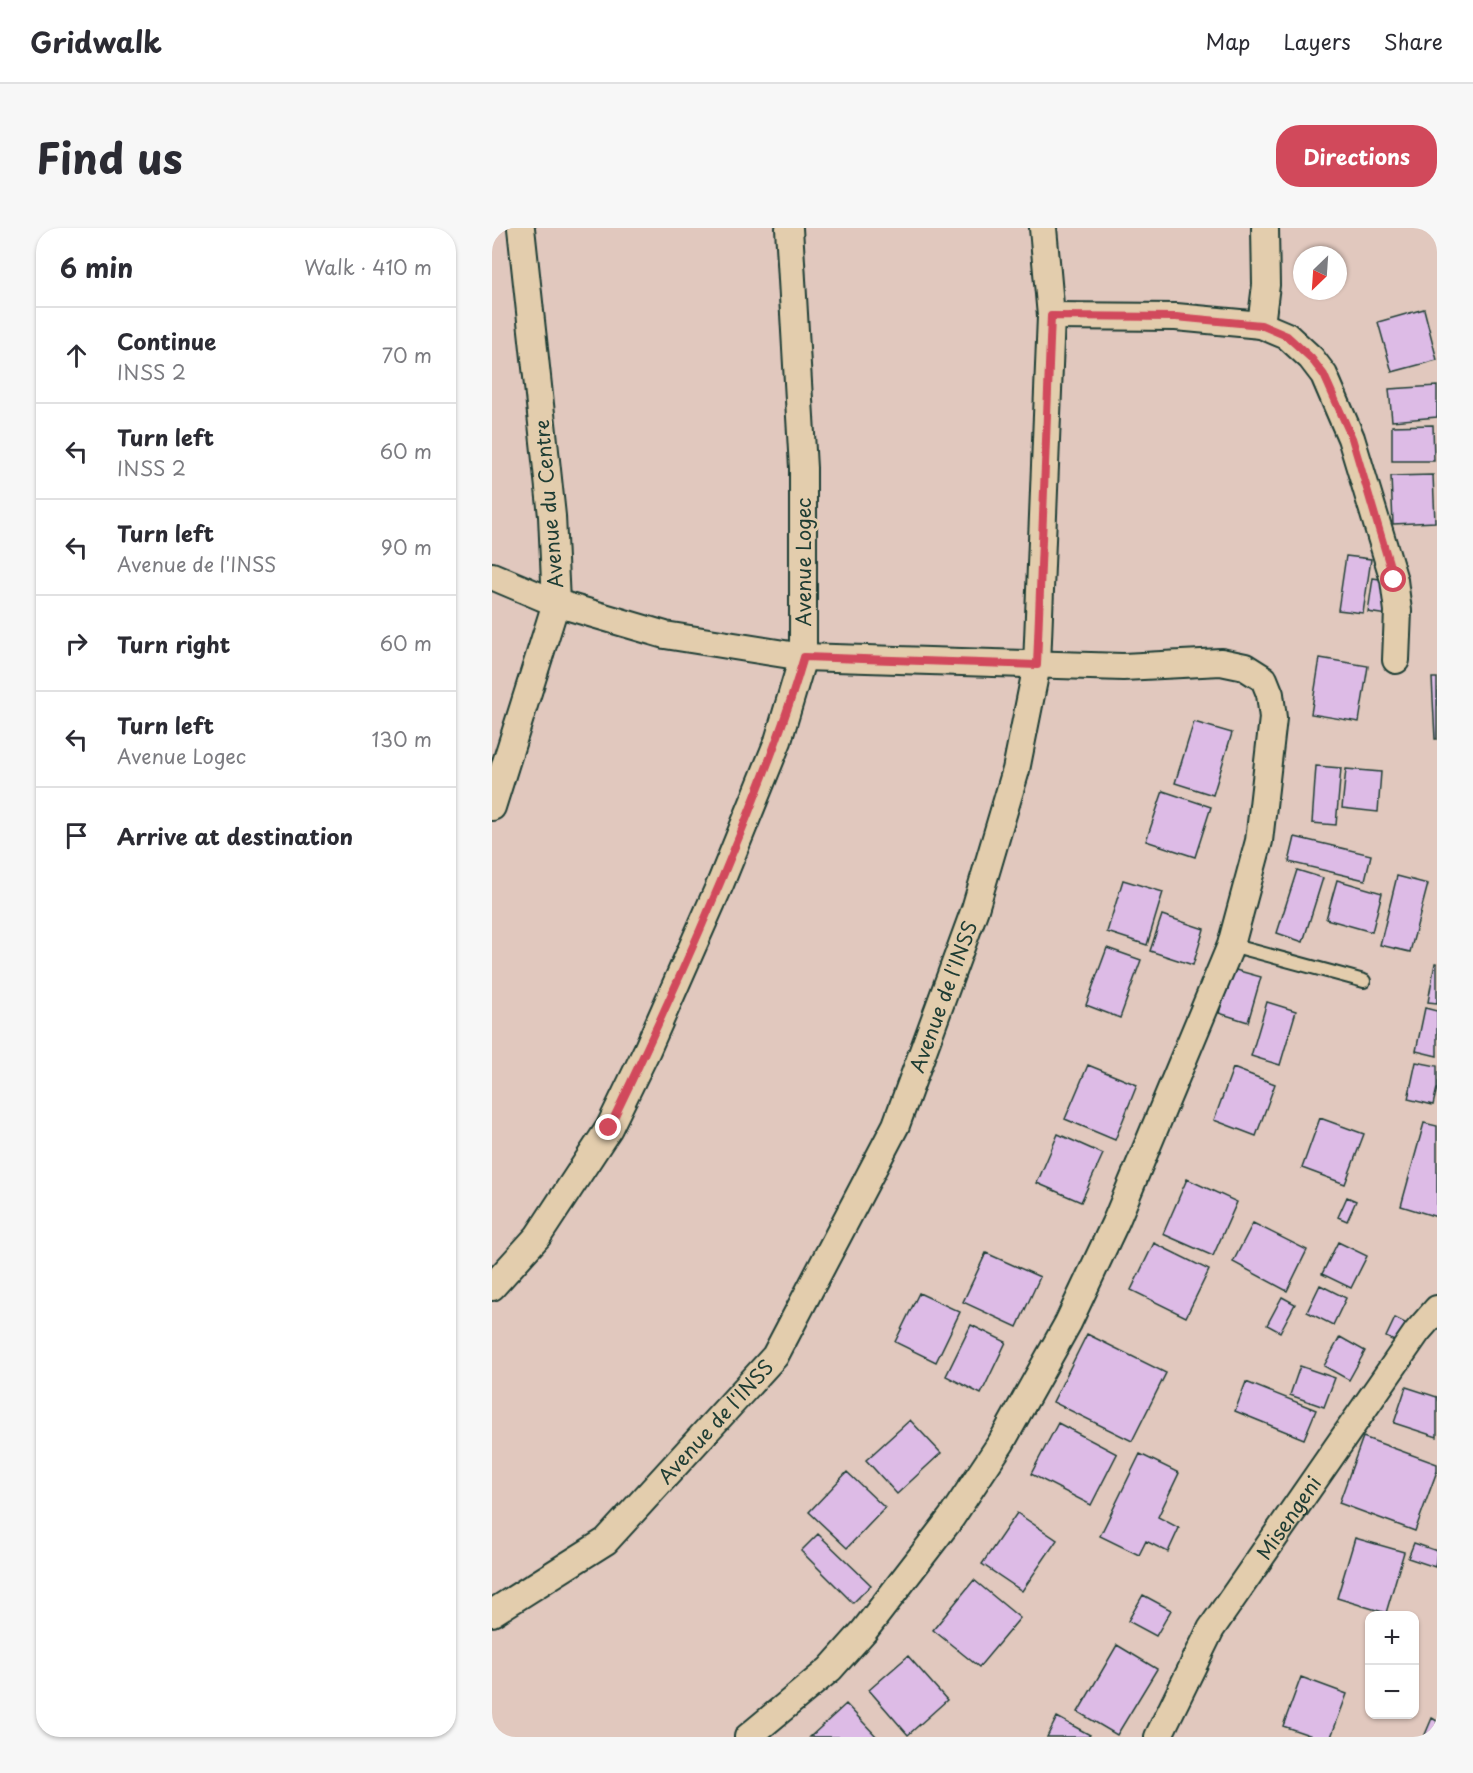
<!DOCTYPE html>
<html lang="en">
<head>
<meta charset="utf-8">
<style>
	body { margin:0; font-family:"Playpen Sans",sans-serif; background:#f7f7f7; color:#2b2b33 }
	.controls { position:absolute; right:18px; bottom:18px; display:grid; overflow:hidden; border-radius:12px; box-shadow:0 2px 4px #0004 }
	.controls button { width:54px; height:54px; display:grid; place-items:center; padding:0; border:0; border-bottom:2px solid #e1e1e2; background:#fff; color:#2b2b33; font:30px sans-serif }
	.compass { position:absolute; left:801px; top:18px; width:54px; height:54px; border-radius:50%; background:#fff; box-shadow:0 2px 4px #0004; rotate:205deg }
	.stop { position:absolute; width:18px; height:18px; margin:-14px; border:4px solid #d1495b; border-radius:50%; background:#fff }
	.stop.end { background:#d1495b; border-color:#fff; box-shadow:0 2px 6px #0008 }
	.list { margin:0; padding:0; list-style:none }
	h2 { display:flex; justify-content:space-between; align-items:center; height:78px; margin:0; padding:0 24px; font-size:26px }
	h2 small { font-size:20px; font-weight:400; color:#7c7c81 }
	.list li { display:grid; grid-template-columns:39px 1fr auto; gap:18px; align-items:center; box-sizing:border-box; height:96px; padding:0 24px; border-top:2px solid #e1e1e2 }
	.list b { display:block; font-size:22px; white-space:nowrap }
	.list p { margin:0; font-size:20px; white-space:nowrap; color:#7c7c81 }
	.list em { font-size:20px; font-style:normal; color:#7c7c81 }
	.icon { flex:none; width:33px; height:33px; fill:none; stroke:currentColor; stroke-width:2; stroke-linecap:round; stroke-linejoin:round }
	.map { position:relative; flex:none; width:945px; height:1509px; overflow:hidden; border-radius:24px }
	header { display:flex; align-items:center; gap:36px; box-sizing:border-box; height:84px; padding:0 30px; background:#fff; border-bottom:2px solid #e1e1e2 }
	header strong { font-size:28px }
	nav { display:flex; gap:33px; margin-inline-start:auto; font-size:21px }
	.intro { display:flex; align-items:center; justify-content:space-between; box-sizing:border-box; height:144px; padding:0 36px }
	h1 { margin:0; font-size:42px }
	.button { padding:15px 27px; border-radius:24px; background:#d1495b; color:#fff; font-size:21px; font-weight:700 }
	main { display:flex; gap:36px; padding:0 36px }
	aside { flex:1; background:#fff; border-radius:24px; box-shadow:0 2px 4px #0004 }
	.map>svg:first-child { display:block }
</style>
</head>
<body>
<header>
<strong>Gridwalk</strong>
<nav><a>Map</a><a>Layers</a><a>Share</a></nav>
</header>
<div class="intro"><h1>Find us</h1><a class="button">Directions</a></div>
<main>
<aside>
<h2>6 min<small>Walk · 410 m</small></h2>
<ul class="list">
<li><svg class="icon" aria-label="ahead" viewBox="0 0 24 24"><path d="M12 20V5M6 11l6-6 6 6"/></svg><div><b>Continue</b><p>INSS 2</p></div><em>70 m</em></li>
<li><svg class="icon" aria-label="left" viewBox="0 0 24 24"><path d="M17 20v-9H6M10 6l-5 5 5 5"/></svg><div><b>Turn left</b><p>INSS 2</p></div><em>60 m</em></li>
<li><svg class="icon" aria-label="left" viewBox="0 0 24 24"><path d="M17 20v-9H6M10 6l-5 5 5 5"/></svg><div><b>Turn left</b><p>Avenue de l'INSS</p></div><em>90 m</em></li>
<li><svg class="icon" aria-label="right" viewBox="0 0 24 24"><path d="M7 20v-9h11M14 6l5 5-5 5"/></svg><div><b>Turn right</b></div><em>60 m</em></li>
<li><svg class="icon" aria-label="left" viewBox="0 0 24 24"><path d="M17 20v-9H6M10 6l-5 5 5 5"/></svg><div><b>Turn left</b><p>Avenue Logec</p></div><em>130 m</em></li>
<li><svg class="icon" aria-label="arrive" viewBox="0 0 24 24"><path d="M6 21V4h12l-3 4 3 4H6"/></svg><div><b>Arrive at destination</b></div></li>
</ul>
</aside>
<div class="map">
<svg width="945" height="1509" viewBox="0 0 945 1509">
	<rect width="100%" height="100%" fill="#e1c8be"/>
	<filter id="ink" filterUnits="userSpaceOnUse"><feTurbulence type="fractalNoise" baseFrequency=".0167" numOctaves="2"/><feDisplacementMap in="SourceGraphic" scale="12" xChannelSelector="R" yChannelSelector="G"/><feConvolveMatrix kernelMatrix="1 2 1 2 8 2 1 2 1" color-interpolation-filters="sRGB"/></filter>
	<g filter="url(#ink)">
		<path fill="#ddbbe6" stroke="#1f3d34" stroke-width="1.5" d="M932,81L945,132L900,144L886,94Z
			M945,158V189L900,193L897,161Z
			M941,197L942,233H900V198Z
			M941,247L943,294L901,296L899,248Z
			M854,328L879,331L871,385L846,382Z
			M881,350L900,353L895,387L876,384Z
			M828,430L876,438L867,494L819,486Z
			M940,450H945V511H943Z
			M702,494L740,505L721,567L683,555Z
			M824,538L849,540L844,597L820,595Z
			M854,541L889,544L886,584L850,580Z
			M671,563L719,579L703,629L654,613Z
			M803,609L879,627L873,652L797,634Z
			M805,642L831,650L811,714L785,705Z
			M905,648L936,656L918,724L888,717Z
			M631,652L671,664L655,717L615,704Z
			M845,652L890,665L880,704L834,691Z
			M670,687L712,701L701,737L658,723Z
			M615,720L649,732L628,790L594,777Z
			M943,735H945V775L936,774Z
			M740,741L769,749L756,794L727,785Z
			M775,774L804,783L788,837L759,828Z
			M933,780L945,783V828L924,823Z
			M924,834L945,838V860L941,877L916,871Z
			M596,837L645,857L623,912L573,891Z
			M741,840L783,856L764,908L722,892Z
			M828,890L872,906L853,956L810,940Z
			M932,895L945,898V989L909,978Z
			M566,906L611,926L589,974L545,955Z
			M695,951L745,974L721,1028L671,1006Z
			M855,969L864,973L855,993L846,989Z
			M761,995L815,1022L795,1063L741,1034Z
			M846,1014L875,1028L859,1060L830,1046Z
			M662,1015L717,1042L694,1089L639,1062Z
			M494,1025L548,1049L525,1099L471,1074Z
			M828,1057L854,1070L841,1097L815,1084Z
			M427,1065L468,1084L444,1134L403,1114Z
			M790,1069L803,1076L788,1104L775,1097Z
			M903,1090L919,1098L910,1117L894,1109Z
			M479,1097L514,1114L489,1166L454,1148Z
			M595,1106L674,1145L640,1213L561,1174Z
			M848,1109L873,1123L857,1152L832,1138Z
			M808,1138L843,1150L832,1179L798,1167Z
			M754,1154L824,1182L812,1211L743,1183Z
			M914,1159L945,1169V1209L902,1195Z
			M418,1192L449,1225L405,1266L374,1232Z
			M566,1195L625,1226L599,1277L539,1246Z
			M871,1209L945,1236V1243L923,1303L847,1275Z
			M648,1226L687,1245L666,1289L687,1300L676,1324L654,1313L647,1327L608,1308Z
			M355,1244L393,1280L355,1320L317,1284Z
			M525,1285L565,1312L530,1363L490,1336Z
			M326,1306L379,1357L361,1375L309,1323Z
			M863,1310L912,1324L894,1385L845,1370Z
			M922,1315L945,1323L943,1339L916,1330Z
			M482,1352L528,1390L487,1439L441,1402Z
			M651,1367L679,1382L664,1408L636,1393Z
			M625,1417L665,1441L625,1507L586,1484Z
			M416,1428L455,1472L416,1507L377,1462Z
			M809,1449L855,1466L839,1509H823L791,1498Z
			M354,1476L385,1509H318Z
			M565,1489L598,1507L596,1509H555Z
			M940,1490L945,1493V1509H932Z"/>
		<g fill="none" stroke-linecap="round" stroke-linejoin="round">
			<g stroke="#1f3d34" stroke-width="16">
				<path id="lane" d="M739,717L872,753"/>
			</g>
			<g stroke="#1f3d34" stroke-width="30">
				<g id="street">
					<path d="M559,88L684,89L769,97L795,108L819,130L832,147L859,210L902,352L906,383L904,432"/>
					<path d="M769,97L774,57L773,0"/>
					<path d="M0,348L64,375L173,407L311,429L631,439L729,434L753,439L772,451L778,466L781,490L767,613L739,717L624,993L576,1095L509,1215L459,1290L372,1403L338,1441L256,1509"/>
					<path d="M0,579L64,375L60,288L29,0"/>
					<path d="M0,1059L46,1008L117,900L155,822L229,654L286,513L311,429V240L297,0"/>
					<path id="s1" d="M0,1385L114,1313L283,1128L404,897L483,681L524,542L545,437L559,88L551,0"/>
					<path id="s2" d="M666,1509L719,1401L925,1104L945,1081"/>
				</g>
			</g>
			<use href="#lane" stroke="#e3cdad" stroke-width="12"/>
			<use href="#street" stroke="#e3cdad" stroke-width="26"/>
		</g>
	</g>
	<g fill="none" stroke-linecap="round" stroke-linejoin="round" filter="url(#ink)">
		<path stroke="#d1495b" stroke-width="8" d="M117,900C163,805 207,708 247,609C271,549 294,491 312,429L545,437L559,88L684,89L769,97L795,108L819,130L832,147L860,210L902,352"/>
	</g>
	<g text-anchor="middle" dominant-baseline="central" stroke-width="6" stroke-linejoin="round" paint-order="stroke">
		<g font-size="20" fill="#1f3d34" stroke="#e3cdad">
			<text transform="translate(56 276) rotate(-95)">Avenue du Centre</text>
			<text transform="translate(311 334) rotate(-90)">Avenue Logec</text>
			<text stroke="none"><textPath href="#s1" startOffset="783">Avenue de l'INSS</textPath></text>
			<text stroke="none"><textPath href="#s1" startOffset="297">Avenue de l'INSS</textPath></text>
			<text stroke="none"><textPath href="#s2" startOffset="256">Misengeni</textPath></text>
		</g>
	</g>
</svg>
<div class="controls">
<button>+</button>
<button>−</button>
</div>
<svg class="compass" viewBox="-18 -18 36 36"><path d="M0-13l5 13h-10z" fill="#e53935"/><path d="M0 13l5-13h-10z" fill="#7c7c81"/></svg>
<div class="stop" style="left:902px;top:352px"></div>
<div class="stop end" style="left:117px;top:900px"></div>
</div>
</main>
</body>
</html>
